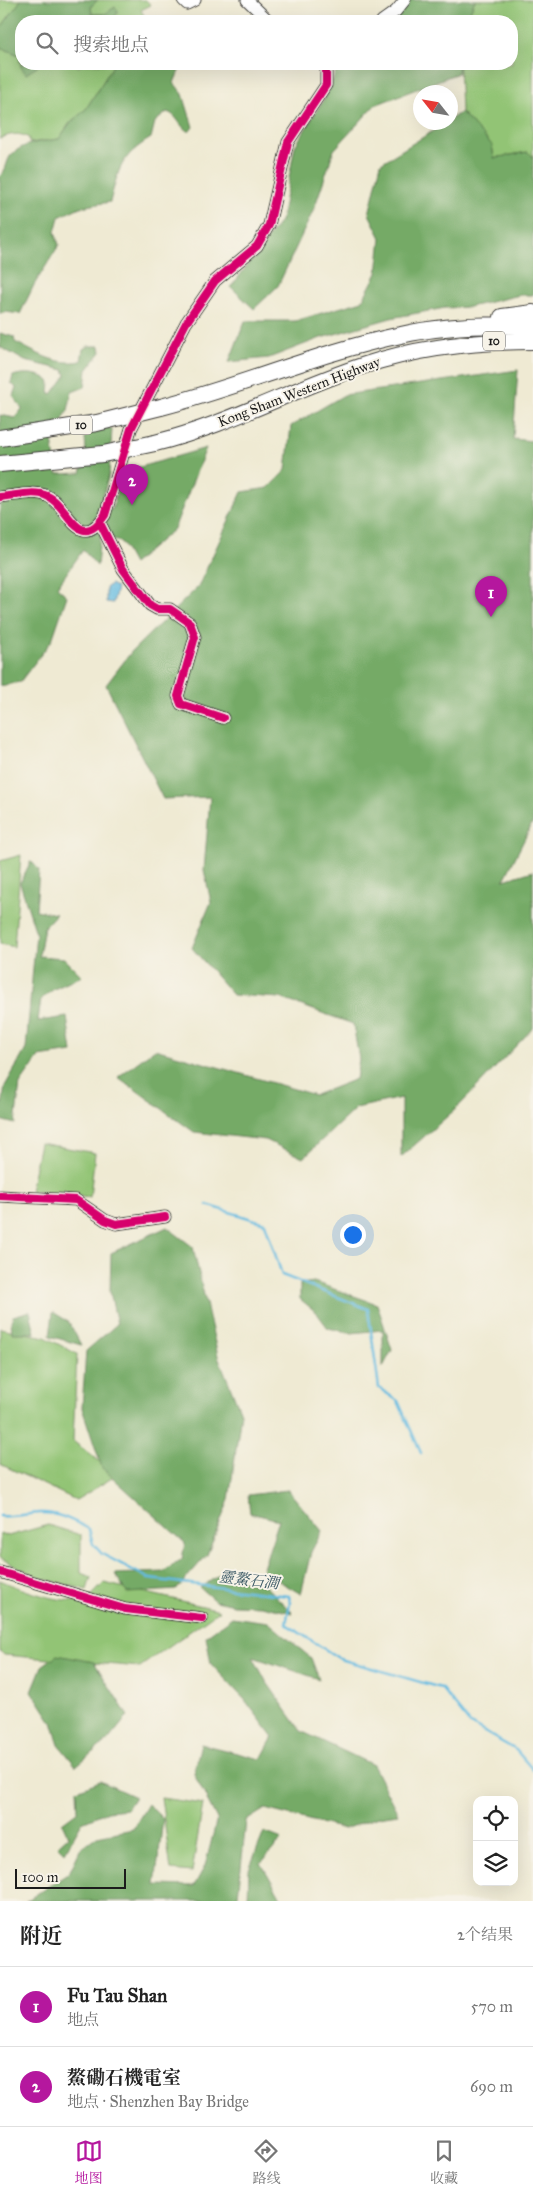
<!DOCTYPE html>
<html lang="zh">
<head>
<meta charset="utf-8">
<style>
	body { margin:0; font-family:"IM FELL Great Primer","Noto Serif SC",serif; background:#f2f2f2; color:#222 }
	.controls { position:absolute; right:15px; bottom:15px; display:grid; overflow:hidden; border-radius:10px; box-shadow:0 5px 20px #0002 }
	.controls button { width:45px; height:45px; display:grid; place-items:center; padding:0; border:0; border-bottom:1px solid #e0e0e0; background:#fff; color:#222; font:25px sans-serif }
	.compass { position:absolute; left:413px; top:85px; width:45px; height:45px; border-radius:50%; background:#fff; box-shadow:0 5px 20px #0002; rotate:301deg }
	.scale { position:absolute; left:15px; bottom:12px; width:111px; box-sizing:border-box; padding-left:5px; border:2px solid #1c1c1c; border-top:0; font-size:14px; line-height:18px; white-space:nowrap; color:#1c1c1c; -webkit-text-stroke:4px #f7f3e8; paint-order:stroke }
	.you { position:absolute; left:352px; top:1234px; width:18px; height:18px; margin:-12px; border:4px solid #fff; border-radius:50%; background:#1a73e8; box-shadow:0 0 0 8px #1a73e833 }
	.badge { display:grid; place-items:center; width:32px; height:32px; border-radius:50%; background:#b5179e; color:#fff; font-size:16px; font-weight:700 }
	.pin { position:absolute; translate:-50% -41px; filter:drop-shadow(0 1px 2px #0008) }
	.pin::after { content:''; position:absolute; top:26px; width:18px; height:15px; background:inherit; clip-path:polygon(0 0,100% 0,50% 100%) }
	.list { margin:0; padding:0; list-style:none }
	h2 { display:flex; justify-content:space-between; align-items:center; height:65px; margin:0; padding:0 20px; font-size:21px }
	h2 small { font-size:16px; font-weight:400; color:#767676 }
	.list li { display:grid; grid-template-columns:32px 1fr auto; gap:15px; align-items:center; box-sizing:border-box; height:80px; padding:0 20px; border-top:1px solid #e0e0e0 }
	.list b { display:block; font-size:19px; white-space:nowrap }
	.list p { margin:0; font-size:16px; white-space:nowrap; color:#767676 }
	.list em { font-size:16px; font-style:normal; color:#767676 }
	.icon { flex:none; width:28px; height:28px; fill:none; stroke:currentColor; stroke-width:2; stroke-linecap:round; stroke-linejoin:round }
	.map { position:relative; flex:none; width:533px; height:1901px; overflow:hidden }
	.search { position:absolute; background:#fff; box-shadow:0 5px 20px #0002; left:15px; right:15px; top:15px; height:55px; display:flex; align-items:center; gap:12px; box-sizing:border-box; padding:0 18px; border-radius:20px; color:#767676; font-size:19px }
	.sheet { height:225px; background:#fff }
	nav { display:flex; justify-content:space-around; align-items:center; box-sizing:border-box; height:70px; border-top:1px solid #e0e0e0; background:#fff; font-size:14px; color:#767676 }
	nav a { display:grid; justify-items:center; gap:2px }
	nav .on { color:#b5179e }
	.map>svg:first-child { display:block }
</style>
</head>
<body>
<div class="map">
<svg width="533" height="1901" viewBox="0 0 533 1901">
	<rect width="100%" height="100%" fill="#f7f3e8"/>
	<filter id="ink" filterUnits="userSpaceOnUse"><feTurbulence type="fractalNoise" baseFrequency=".02" numOctaves="2"/><feDisplacementMap in="SourceGraphic" scale="10" xChannelSelector="R" yChannelSelector="G"/><feConvolveMatrix kernelMatrix="1 2 1 2 8 2 1 2 1" color-interpolation-filters="sRGB"/></filter>
	<filter id="wash" filterUnits="userSpaceOnUse"><feTurbulence type="fractalNoise" baseFrequency=".0096" numOctaves="4" result="noise"/><feDisplacementMap in="SourceGraphic" scale="20" xChannelSelector="R" yChannelSelector="G"/><feGaussianBlur stdDeviation="1.12" result="paint"/><feColorMatrix in="noise" values="0 0 0 0 0 0 0 0 0 0 0 0 0 0 0 0 0 1.4 0 .05"/><feComposite in="paint" operator="in"/></filter>
	<g filter="url(#wash)">
		<rect width="100%" height="100%" fill="#efead3"/>
		<path fill="#92c474" stroke="#577048" d="M0,0H21L0,29Z
			M98,0H146L151,5L141,10L147,21H118L105,14H92L91,6Z
			M475,0H533V157L527,152L494,158L492,145L461,112L459,64H512V21H466Z
			M0,47L19,55L21,67H37V64H76L78,67L84,64H114L86,109L70,123L59,139L29,143V138C20,132 9,134 0,139Z
			M21,855L14,947L0,944V861Z
			M40,1143L95,1153L90,1197L30,1191Z
			M0,1328L45,1337L77,1354L73,1441L117,1475L76,1500L0,1464Z
			M48,1525L81,1535V1573L91,1577L87,1590L40,1578L0,1558V1533L8,1536Z
			M0,1580C28,1592 56,1602 86,1601L104,1583L220,1610L140,1667L4,1655L0,1651Z
			M161,1798L203,1804L192,1872L171,1870Z"/>
		<path fill="#75aa66" stroke="#486341" d="M21,0H98L91,6L92,14H105L115,7L118,11L115,18L118,21H21V64H37V67L26,74L21,67L19,55L0,47V29Z
			M410,0H475L466,21H392Z
			M114,64H182L174,83L183,94L193,127L189,132C179,127 178,115 167,112L155,122L151,138C120,157 119,168 110,202L80,207L59,217L55,232L59,245L34,285L20,314L5,312L0,314V176C7,170 6,161 11,155C24,142 41,142 59,139L70,123L86,109Z
			M339,64H459L458,73L375,105L334,150L314,209L278,286L254,309L231,287L281,220L295,146L327,94Z
			M461,112L492,145L494,158L528,152L533,157V295H520L469,307L445,308L391,318L321,338L269,358L229,362L245,321H295L362,301L377,273L381,238L369,214L381,163L446,123L450,122L451,119Z
			M0,333L14,337L15,342C37,353 56,366 81,361L83,349L88,346H100L101,352L87,370L85,387L72,392L68,410L52,440L57,474L81,473L86,453L85,438L98,424L112,429L109,475L101,503L112,510L123,468L140,467L206,448L174,529L133,564L121,542L100,537L97,566L83,550L57,587L67,596L52,640L20,682L0,686V415L15,418L22,409L13,396L16,388L11,383L13,376C23,372 43,373 50,382L49,393L52,394L66,375L64,370L25,361L0,347Z
			M518,370L513,439L533,441V822L504,880L533,871V1028L458,1107L401,1157V1098L356,1108L303,1158L266,1140L194,1132L118,1077L155,1049L315,1095L356,1079L359,1059L353,1024L280,998L233,995L192,948L211,902L204,870L210,797L163,799L106,685L132,651L198,587L242,492L268,488L286,470L291,426L344,395Z
			M31,861L39,870L36,910L56,914L44,927L39,956L64,958L82,976L54,989L41,999L38,1021L67,1017L72,1052L39,1057L20,1084L15,1124L0,1120L5,1086L26,1049L36,933L20,883Z
			M167,1227L193,1247L218,1356L241,1413L229,1500L207,1555L176,1590L127,1593L115,1574L163,1572L182,1559L185,1543L102,1468L82,1408L86,1351L117,1324L110,1292L111,1253Z
			M314,1282L377,1304L392,1350L383,1367V1330L351,1333L328,1328L316,1312L300,1299V1284Z
			M30,1311L35,1333H12L11,1321L13,1316Z
			M53,1312L69,1322L81,1345L50,1336Z
			M288,1490L322,1531L311,1552L301,1594L262,1571L279,1520L250,1513L248,1495Z
			M219,1575L264,1585L293,1613L261,1606L234,1605L215,1601L200,1588Z
			M232,1617L268,1622L311,1658L319,1679L253,1657L266,1681L301,1731L373,1765L398,1814L378,1817L344,1829L265,1809L246,1821L238,1896L234,1901H26L69,1873L81,1848L97,1836L133,1829L148,1804L163,1819L155,1885L194,1886L205,1866L217,1819L194,1774L201,1744L261,1759L273,1737L245,1700L211,1664L206,1636Z
			M57,1655L94,1662L128,1716L109,1739L76,1766L59,1745L52,1722L32,1691L42,1666Z
			M100,1781L135,1797L127,1809L108,1811L82,1822L65,1852L58,1845L68,1836L62,1823L78,1811L77,1790Z
			M264,1832L282,1839L261,1863L283,1901H248L249,1869Z"/>
		<path fill="#64bbe1" stroke="#406c7e" d="M111,584L117,588L113,603L106,602V588Z"/>
		<g fill="none" stroke-linecap="round" stroke-linejoin="round">
			<path stroke="#64bbe1" stroke-width="2.5" d="M207,1205L265,1223L282,1275L368,1309L379,1388L398,1401L421,1453
				M0,1516C14,1517 26,1514 40,1513C57,1512 74,1521 89,1529L93,1544L102,1554L150,1579L289,1596L290,1603L286,1624L340,1659L441,1688L470,1724L516,1750L533,1770"/>
		</g>
	</g>
	<g filter="url(#ink)">
		<g fill="none" stroke-linecap="round" stroke-linejoin="round">
			<g stroke="#3c3b37" stroke-width="13">
				<path id="minor" d="M183,0L187,4L195,0
					M247,0L269,21
					M382,21L396,11L405,0
					M0,497C14,496 34,490 47,496C68,504 78,555 105,515L131,429L186,323L215,281L257,246L269,225L288,142L326,85V64
					M100,523L123,569L150,605L157,609H170L190,623L195,637L178,696L181,704L223,718
					M0,1196L76,1200L105,1220L116,1224L165,1217
					M0,1572L125,1609L202,1618"/>
			</g>
			<g stroke="#3c3b37" stroke-width="18">
				<path id="highway" d="M502,317L533,313
					M161,407C242,386 319,352 401,335C444,325 489,324 533,326
					M155,443C228,425 294,388 365,365C420,347 475,341 533,341"/>
			</g>
			<use href="#minor" stroke="#fff" stroke-width="11"/>
			<use href="#highway" stroke="#fff" stroke-width="16"/>
			<g stroke="#3c3b37" stroke-width="18" stroke-linecap="butt">
				<path id="highway-bridge" d="M0,438L97,423L161,407
					M0,464L103,454L155,443"/>
			</g>
			<use href="#highway-bridge" stroke="#fff" stroke-width="16"/>
			<g stroke="#f7f3e8" stroke-width="11">
				<path id="cycleway" d="M0,497C14,496 34,490 47,496C68,504 78,555 105,515L131,429L186,323L215,281L257,246L269,225L288,142L326,85V64
					M100,523L123,569L150,605L157,609H170L190,623L195,637L178,696L181,704L223,718
					M0,1196L76,1200L105,1220L116,1224L165,1217
					M0,1572L125,1609L202,1618"/>
			</g>
			<use href="#cycleway" stroke="#d6006c" stroke-width="8"/>
		</g>
	</g>
	<g text-anchor="middle" dominant-baseline="central" stroke-width="4" stroke-linejoin="round" paint-order="stroke">
		<g fill="#f7f3e8" stroke="#5e5c59" stroke-width="1">
			<rect x="483" y="331.5" width="22" height="19" rx="4"/>
			<rect x="70" y="415.5" width="22" height="19" rx="4"/>
		</g>
		<g font-size="12" font-weight="bold" fill="#1c1c1c">
			<text x="494" y="341">10</text>
			<text x="81" y="425">10</text>
		</g>
		<g font-size="14" fill="#1c1c1c" stroke="#f7f3e8">
			<text transform="translate(299 392) rotate(-21)">Kong Sham Western Highway</text>
		</g>
		<g font-size="15" font-style="italic" fill="#355461" stroke="#f7f3e8">
			<text transform="translate(249 1580) rotate(7)">靈鰲石澗</text>
		</g>
	</g>
</svg>
<div class="controls">
<button><svg class="icon" aria-label="locate" viewBox="0 0 24 24"><circle cx="12" cy="12" r="6"/><path d="M12 2v4M12 18v4M2 12h4M18 12h4"/></svg></button>
<button><svg class="icon" aria-label="layers" viewBox="0 0 24 24"><path d="M12 4l9 5-9 5-9-5zM3 14l9 5 9-5"/></svg></button>
</div>
<svg class="compass" viewBox="-18 -18 36 36"><path d="M0-13l5 13h-10z" fill="#e53935"/><path d="M0 13l5-13h-10z" fill="#767676"/></svg>
<div class="scale">100 m</div>
<div class="you"></div>
<div class="pin badge" style="left:491px;top:617px">1</div>
<div class="pin badge" style="left:132px;top:505px">2</div>
<div class="search"><svg class="icon" aria-label="search" viewBox="0 0 24 24"><circle cx="10" cy="10" r="6"/><path d="M15 15l6 6"/></svg>搜索地点</div>
</div>
<section class="sheet">
<h2>附近<small>2个结果</small></h2>
<ul class="list">
<li><span class="badge">1</span><div><b>Fu Tau Shan</b><p>地点</p></div><em>570 m</em></li>
<li><span class="badge">2</span><div><b>鰲磡石機電室</b><p>地点 · Shenzhen Bay Bridge</p></div><em>690 m</em></li>
</ul>
</section>
<nav>
<a class="on"><svg class="icon" aria-label="map" viewBox="0 0 24 24"><path d="M3 6l6-2 6 2 6-2v14l-6 2-6-2-6 2zM9 4v14M15 6v14"/></svg>地图</a>
<a><svg class="icon" aria-label="directions" viewBox="0 0 24 24"><path d="M12 3l9 9-9 9-9-9zM9 14v-3h6M13 9l2 2-2 2"/></svg>路线</a>
<a><svg class="icon" aria-label="saved" viewBox="0 0 24 24"><path d="M7 4h10v16l-5-4-5 4z"/></svg>收藏</a>
</nav>
</body>
</html>
